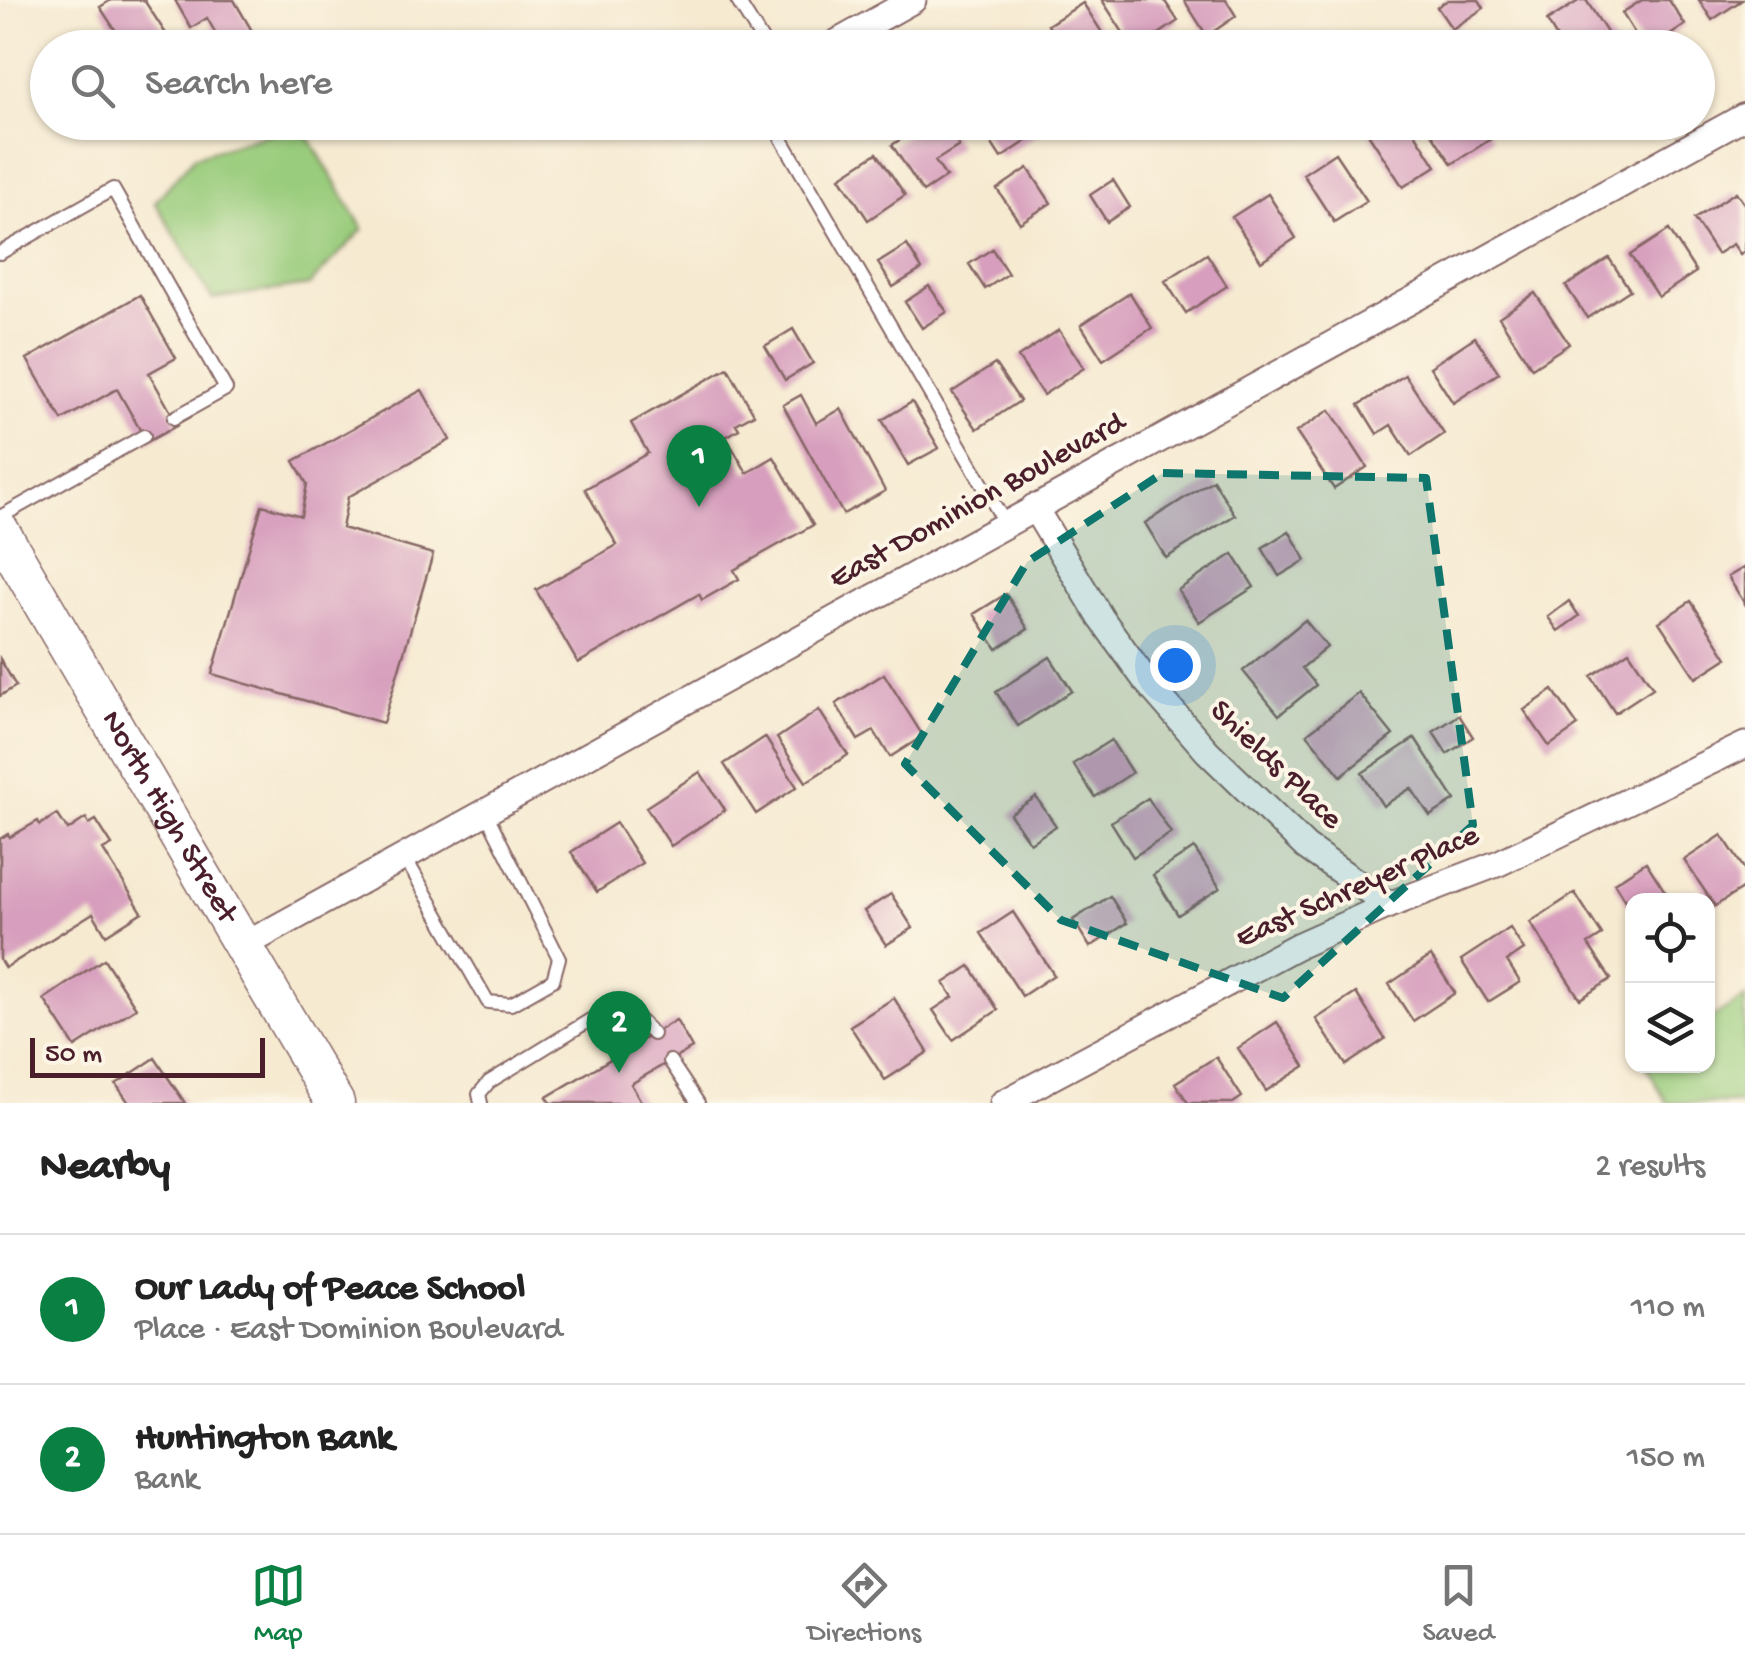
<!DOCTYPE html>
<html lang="en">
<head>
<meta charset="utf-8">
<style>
	body { margin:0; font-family:"Gochi Hand",sans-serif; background:#f6f6f6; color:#222 }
	.controls { position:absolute; right:30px; bottom:30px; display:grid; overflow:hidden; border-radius:20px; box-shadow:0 2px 8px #0004 }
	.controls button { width:90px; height:90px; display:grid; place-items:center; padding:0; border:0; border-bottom:2px solid #e0e0e0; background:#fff; color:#222; font:50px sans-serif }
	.scale { position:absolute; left:30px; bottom:25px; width:235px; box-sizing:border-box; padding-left:10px; border:5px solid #4a1f2b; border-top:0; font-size:28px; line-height:35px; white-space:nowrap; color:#4a1f2b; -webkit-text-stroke:8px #fcf5e5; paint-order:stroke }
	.you { position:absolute; left:1175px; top:665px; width:35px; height:35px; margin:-25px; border:8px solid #fff; border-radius:50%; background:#1a73e8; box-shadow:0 0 0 15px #1a73e833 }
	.badge { display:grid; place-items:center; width:65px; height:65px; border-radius:50%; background:#0b8043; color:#fff; font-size:32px; font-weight:700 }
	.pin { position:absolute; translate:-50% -82px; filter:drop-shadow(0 2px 5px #0008) }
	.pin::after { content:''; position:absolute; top:52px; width:35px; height:30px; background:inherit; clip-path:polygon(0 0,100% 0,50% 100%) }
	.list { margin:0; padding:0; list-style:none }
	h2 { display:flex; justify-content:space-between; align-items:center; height:130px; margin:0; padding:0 40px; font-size:42px }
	h2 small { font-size:32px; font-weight:400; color:#767676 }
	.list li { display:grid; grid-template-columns:65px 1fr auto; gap:30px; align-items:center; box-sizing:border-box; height:150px; padding:0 40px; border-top:2px solid #e0e0e0 }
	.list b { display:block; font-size:38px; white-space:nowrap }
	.list p { margin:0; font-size:32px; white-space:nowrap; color:#767676 }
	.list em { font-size:32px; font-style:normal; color:#767676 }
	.icon { flex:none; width:55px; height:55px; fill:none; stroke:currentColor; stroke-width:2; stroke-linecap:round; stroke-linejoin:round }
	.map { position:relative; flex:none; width:1745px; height:1103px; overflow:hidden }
	.search { position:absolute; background:#fff; box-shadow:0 2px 8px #0004; left:30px; right:30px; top:30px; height:110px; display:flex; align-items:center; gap:25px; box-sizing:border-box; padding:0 35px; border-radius:55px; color:#767676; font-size:38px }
	.sheet { height:430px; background:#fff }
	nav { display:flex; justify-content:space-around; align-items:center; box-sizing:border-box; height:140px; border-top:2px solid #e0e0e0; background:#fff; font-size:28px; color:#767676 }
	nav a { display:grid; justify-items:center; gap:5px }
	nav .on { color:#0b8043 }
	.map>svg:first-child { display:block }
</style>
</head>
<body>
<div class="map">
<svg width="1745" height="1103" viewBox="0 0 1745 1103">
	<rect width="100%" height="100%" fill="#fcf5e5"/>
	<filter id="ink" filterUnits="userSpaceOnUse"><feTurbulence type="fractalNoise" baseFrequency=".01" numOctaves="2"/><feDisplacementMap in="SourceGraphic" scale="20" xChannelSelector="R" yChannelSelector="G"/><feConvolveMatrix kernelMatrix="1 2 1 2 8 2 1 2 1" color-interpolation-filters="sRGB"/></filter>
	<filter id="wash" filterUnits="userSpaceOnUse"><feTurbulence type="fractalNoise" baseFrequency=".0048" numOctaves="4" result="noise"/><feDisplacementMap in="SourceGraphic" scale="40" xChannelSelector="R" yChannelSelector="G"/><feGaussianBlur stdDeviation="2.25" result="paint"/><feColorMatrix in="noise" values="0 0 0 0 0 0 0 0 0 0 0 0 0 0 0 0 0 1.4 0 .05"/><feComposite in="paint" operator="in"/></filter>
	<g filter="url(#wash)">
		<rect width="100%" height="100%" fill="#f6ead1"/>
		<path fill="#99cc7c" stroke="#727654" stroke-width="2.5" d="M301,124L363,229L309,285L212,299L155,202L195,156Z
			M1745,998V1103H1667L1646,1066H1708V1020Z"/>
		<g id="blocks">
			<path fill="#d79fbd" d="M111,0H144L170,40L159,48H127L100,7Z
				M175,0H234L262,48H224L207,18L191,28Z
				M1102,0H1164L1178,21L1138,48H1133Z
				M1184,0H1226L1236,16L1207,36Z
				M1448,0H1479L1484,8L1452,29L1437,7Z
				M1580,0H1586L1617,48H1563L1547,21Z
				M1642,0H1669L1685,25L1651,48H1644L1622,13Z
				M1699,0H1742L1712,20Z
				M1083,3L1112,48H1041L1056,38L1048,25Z
				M926,122H944L959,146L935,161L946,177L923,192L892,145Z
				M978,122H1037L1042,131L1001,158Z
				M1388,122H1408L1436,166L1403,187L1369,135Z
				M1436,122H1482L1492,138L1452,164L1428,128Z
				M877,153L905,195L868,220L840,177Z
				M1335,153L1367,201L1334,222L1303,174Z
				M1028,168L1051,203L1020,223L997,189Z
				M1113,180L1130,207L1107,222L1090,195Z
				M1736,192L1745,205V251L1740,254L1733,244L1717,254L1694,219Z
				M1268,194L1296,238L1261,261L1232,217Z
				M1669,230L1696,272L1658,297L1630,255Z
				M907,245L922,269L893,287L878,263Z
				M992,249L1008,274L985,289L969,264Z
				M1207,254L1227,286L1186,313L1165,281Z
				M1609,258L1630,290L1587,318L1566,286Z
				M929,286L947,312L922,328L905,302Z
				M1130,293L1152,328L1103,360L1081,325Z
				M1535,293L1569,344L1532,368L1499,317Z
				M140,295L176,358L149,373L178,425L147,442L117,389L62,420L27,359Z
				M793,329L813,363L785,380L765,346Z
				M1059,330L1084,368L1043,395L1018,357Z
				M1475,337L1499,373L1453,403L1430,367Z
				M995,364L1020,401L977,429L952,392Z
				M728,368L754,414L736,424L739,429L726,437L747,473L774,457L813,525L734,570L739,579L702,600L699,594L578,663L536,590L617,545L585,489L648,453L631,423Z
				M1405,375L1444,434L1411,456L1391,425L1377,434L1359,405Z
				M422,390L450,440L348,497L342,528L433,554L383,723L212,674L262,505L301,516L307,484L294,461Z
				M801,395L816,423L841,409L885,491L843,514L783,405Z
				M912,402L939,448L908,465L882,420Z
				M1330,410L1367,467L1334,489L1296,432Z
				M1213,480L1235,515L1166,558L1145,523Z
				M1289,531L1306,560L1279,576L1262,548Z
				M1233,554L1254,587L1199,622L1178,590Z
				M1745,567V604L1728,577Z
				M1006,594L1028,629L997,649L974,614Z
				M1569,601L1579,616L1558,631L1548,617Z
				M1691,601L1727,658L1696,678L1659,622Z
				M1305,620L1327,647L1302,668L1316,685L1279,715L1243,671Z
				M1629,651L1653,688L1615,713L1591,676Z
				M1050,657L1072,691L1018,726L996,692Z
				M0,659L16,686L0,696Z
				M884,674L923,736L890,757L874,731L858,740L836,704Z
				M1553,690L1578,726L1549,746L1524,710Z
				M1359,693L1393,735L1341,776L1307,734Z
				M819,710L848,755L806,782L777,738Z
				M1459,715L1473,737L1447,754L1433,732Z
				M765,737L797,787L756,814L724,764Z
				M1415,738L1455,800L1430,816L1411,788L1383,806L1362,773Z
				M1111,740L1132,773L1095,797L1073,764Z
				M700,772L725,810L671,846L646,807Z
				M1036,797L1056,826L1030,843L1010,814Z
				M1148,798L1171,833L1133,857L1111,822Z
				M57,814L68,830L86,818L89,824L96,820L112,845L103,850L142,912L106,935L93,913L5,968L0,960V839L8,834L10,837L38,821L40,825Z
				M616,823L642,863L597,892L571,852Z
				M1722,835L1745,870V887L1715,906L1684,860Z
				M1194,848L1220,888L1178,915L1153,875Z
				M1646,862L1671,901H1632V912L1614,883Z
				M1575,893L1602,935L1588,944L1611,979L1580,999L1530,922Z
				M891,894L913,928L886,945L864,911Z
				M1110,896L1127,923L1090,947L1073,920Z
				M1013,912L1054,975L1022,996L981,933Z
				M1510,928L1524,950L1507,961L1520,982L1488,1002L1461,960Z
				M1431,956L1455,993L1413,1021L1389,984Z
				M104,959L136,1008L75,1047L44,999Z
				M970,966L998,1010L953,1040L933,1010L953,997L944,983Z
				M1356,993L1385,1039L1346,1065L1316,1019Z
				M894,998L928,1052L885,1080L850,1026Z
				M676,1020L692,1048L631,1084L642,1103H551L547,1097Z
				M1277,1022L1305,1066L1266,1091L1238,1048Z
				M1216,1057L1242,1097L1233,1103H1188L1175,1083Z
				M155,1058L185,1103H129L116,1084Z"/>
		</g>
	</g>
	<g filter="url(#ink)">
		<use href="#blocks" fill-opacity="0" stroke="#866665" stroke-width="2.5"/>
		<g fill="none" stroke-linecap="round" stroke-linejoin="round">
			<g stroke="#866665" stroke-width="16">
				<path id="lane" d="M737,0L767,48
					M772,122L1005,523
					M0,253L113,189L226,389L174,418
					M0,517L144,436
					M404,856L488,1002L511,1004L553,980L559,958L485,811
					M670,1061L698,1103
					M481,1103L479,1094L489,1082L590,1020L612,1013L633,1014L653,1034"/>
			</g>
			<g stroke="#866665" stroke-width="29">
				<path id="street" d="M827,48L913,0
					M1034,507L1101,618L1146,681L1207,751L1306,847L1389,905
					M243,946L1745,116
					M1003,1103L1297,946L1389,905L1499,863L1745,745"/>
			</g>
			<g stroke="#866665" stroke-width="41">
				<g id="primary">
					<path id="s1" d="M0,531L335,1103"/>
				</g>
			</g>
			<use href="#lane" stroke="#fff" stroke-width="12"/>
			<use href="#street" stroke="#fff" stroke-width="25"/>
			<use href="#primary" stroke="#fff" stroke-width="38"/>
		</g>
	</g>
	<path fill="#0f766e" fill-opacity="0.2" stroke="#0f766e" stroke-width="8" stroke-dasharray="20 12" stroke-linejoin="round" d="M1163,473L1426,478L1473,825L1283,998L1061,920L905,764L1027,562Z"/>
	<g text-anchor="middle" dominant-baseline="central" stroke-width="8" stroke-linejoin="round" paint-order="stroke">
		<g font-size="32" fill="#4a1f2b" stroke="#fcf5e5">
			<text transform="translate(978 502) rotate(-29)">East Dominion Boulevard</text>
			<text transform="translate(1275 766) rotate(44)">Shields Place</text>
			<text stroke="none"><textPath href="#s1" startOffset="332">North High Street</textPath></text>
			<text transform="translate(1358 888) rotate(-24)">East Schreyer Place</text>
		</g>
	</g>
</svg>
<div class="controls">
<button><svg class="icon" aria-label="locate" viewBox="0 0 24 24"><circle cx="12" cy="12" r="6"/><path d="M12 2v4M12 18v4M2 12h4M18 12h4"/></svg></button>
<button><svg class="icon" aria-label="layers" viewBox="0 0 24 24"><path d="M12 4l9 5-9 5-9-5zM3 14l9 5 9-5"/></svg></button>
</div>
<div class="scale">50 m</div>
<div class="you"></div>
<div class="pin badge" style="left:699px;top:507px">1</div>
<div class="pin badge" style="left:619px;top:1073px">2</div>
<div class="search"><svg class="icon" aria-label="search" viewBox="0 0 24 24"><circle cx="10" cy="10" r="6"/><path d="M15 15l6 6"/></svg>Search here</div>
</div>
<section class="sheet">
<h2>Nearby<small>2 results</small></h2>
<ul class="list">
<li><span class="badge">1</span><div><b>Our Lady of Peace School</b><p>Place · East Dominion Boulevard</p></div><em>110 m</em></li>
<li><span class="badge">2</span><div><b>Huntington Bank</b><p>Bank</p></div><em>150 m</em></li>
</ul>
</section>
<nav>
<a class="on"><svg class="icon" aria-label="map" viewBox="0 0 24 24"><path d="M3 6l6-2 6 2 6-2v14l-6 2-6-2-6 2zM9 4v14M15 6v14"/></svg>Map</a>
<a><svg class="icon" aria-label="directions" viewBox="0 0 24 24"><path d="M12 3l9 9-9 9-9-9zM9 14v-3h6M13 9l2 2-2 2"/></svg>Directions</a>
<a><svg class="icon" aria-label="saved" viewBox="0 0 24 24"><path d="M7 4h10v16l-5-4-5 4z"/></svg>Saved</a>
</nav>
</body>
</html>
